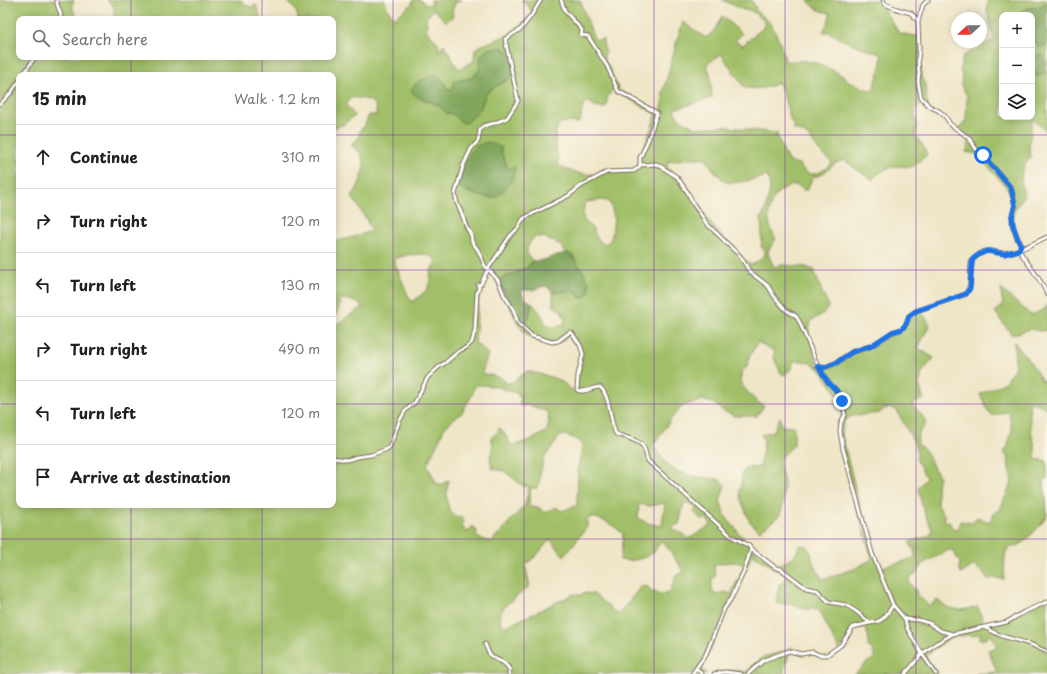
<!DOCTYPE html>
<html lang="en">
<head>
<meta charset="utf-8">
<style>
	body { margin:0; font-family:"Playpen Sans",sans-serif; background:#f6f6f6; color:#202124 }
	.controls { position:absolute; right:12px; top:12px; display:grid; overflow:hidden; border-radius:8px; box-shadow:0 2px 10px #0003 }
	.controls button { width:36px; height:36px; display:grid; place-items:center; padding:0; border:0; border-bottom:1px solid #e0e0e0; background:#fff; color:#202124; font:20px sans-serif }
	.compass { position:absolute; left:951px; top:12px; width:36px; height:36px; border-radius:50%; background:#fff; box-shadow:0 2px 10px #0003; rotate:248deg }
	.stop { position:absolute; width:12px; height:12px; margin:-9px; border:3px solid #1a73e8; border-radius:50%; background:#fff }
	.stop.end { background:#1a73e8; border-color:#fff; box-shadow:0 1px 4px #0008 }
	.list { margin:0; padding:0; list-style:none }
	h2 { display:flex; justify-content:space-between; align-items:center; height:52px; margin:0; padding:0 16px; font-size:17px }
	h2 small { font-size:13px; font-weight:400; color:#757577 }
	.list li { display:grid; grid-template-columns:26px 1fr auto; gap:12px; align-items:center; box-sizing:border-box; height:64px; padding:0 16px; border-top:1px solid #e0e0e0 }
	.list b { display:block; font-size:15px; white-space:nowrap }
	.list em { font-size:13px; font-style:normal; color:#757577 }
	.icon { flex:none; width:22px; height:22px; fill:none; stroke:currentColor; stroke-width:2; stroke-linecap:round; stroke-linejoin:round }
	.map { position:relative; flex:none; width:1047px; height:674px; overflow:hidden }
	.search { position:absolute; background:#fff; box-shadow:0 2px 10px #0003; left:16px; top:16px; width:320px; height:44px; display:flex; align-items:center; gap:10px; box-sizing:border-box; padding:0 14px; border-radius:8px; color:#757577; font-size:15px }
	.panel { position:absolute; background:#fff; box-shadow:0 2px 10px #0003; left:16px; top:72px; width:320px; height:436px; border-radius:8px }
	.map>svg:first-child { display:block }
</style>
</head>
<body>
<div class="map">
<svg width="1047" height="674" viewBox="0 0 1047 674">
	<rect width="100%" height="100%" fill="#fbf7ec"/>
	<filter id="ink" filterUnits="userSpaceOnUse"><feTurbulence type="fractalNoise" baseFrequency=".025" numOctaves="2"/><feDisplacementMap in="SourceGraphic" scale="8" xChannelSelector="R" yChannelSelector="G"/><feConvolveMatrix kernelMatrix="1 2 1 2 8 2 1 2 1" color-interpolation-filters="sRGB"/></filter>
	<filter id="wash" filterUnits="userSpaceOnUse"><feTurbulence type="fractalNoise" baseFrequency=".012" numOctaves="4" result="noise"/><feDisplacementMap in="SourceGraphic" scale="16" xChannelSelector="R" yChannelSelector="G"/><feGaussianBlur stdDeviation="0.9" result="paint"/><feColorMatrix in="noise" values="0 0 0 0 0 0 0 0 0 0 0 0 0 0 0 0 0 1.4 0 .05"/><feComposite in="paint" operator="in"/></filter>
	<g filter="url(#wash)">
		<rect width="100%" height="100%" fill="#efe5c7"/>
		<path fill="#a0bf68" stroke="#6e7443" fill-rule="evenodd" d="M0,0H74C70,7 75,12 77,19H19V57H333V19H297L298,18L296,11L287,0H385L388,10L395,18L412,4L413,0H421L426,5L432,4L431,0H462L456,2L452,11L453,16L446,22L434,9L426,18L427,24L426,29L430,36H432L437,42H438L439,50H441L442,46L444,44L457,67L460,69L474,61L475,49L478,47L510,34L523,23L532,13L528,6L521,0H580L593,36L596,40L603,39V44L606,53L604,55V60L608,65L619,90L659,112L662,110L663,92L678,37L683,22L706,38L714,31L722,16L742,34L735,41L743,45L763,28L765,21L750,10H744L722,0H751L756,8L755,10C758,13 762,15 765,18C777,28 781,48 786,62C810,58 823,64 843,76C846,77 847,81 849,82C851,84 853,83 855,84C864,87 862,90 873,90L879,73L882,55L841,39L829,32H823L829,20L830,13C819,11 815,9 808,0H878L899,33L921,37C921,45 920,53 919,60C919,66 923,73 922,79L926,85V98L929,106L924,105L917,107L915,114L917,125L915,136L924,147L927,155L912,167L896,166L886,169L878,174L872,180L844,160L836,163L821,175L813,177L812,179L807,190H804L797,185C770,186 761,218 776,239L769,249L768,254L774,267L781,265L806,267L814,270C817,279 820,286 823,295C825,299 828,302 829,306L824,313L811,321L808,336L812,342L815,358L819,366C837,370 853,342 874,347C880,342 886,338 892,335C896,333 901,332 904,329C911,323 908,317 919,310L923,314L930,324L918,348L934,358L921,374V379L919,383L922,395L924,399L912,404C917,411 924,415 926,423C921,432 916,432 918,444L926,451L935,471H936L939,475L937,487V503L945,517L944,519L946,522H949L954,530L959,527L961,521L972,523L977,517L989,522L995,512L1000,509L1012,482L1009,468L1008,458L1003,453L1008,447L1009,437L1012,432L1009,413L1005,412L992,416L988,411L980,394L1004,383L1015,367L1014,342L1031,363L1042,381L1047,380V409L1041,405L1031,402L1029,405L1031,431L1035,446V459L1047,461V479L1043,480C1045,490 1047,505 1047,515C1045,521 1028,539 1022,543C1019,546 1012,547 1008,548L1005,555L1004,579L992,578L987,580L985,575L974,565L961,574L959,568L960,562L951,549L922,564L916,574L911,576L908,582L915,589L918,595L929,606L937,600L949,608L961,610L978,607L984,624L988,623H994L1038,604L1047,596V674H976L997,672L988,650L997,647L991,635H988L986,639H980V633L972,636L970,635L951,637L926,655L927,660L938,674H855L866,663L874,659C875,655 873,652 871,648L868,647L869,639L865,627H857L849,635L839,650L819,610L805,609L793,604H778L776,601L779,585L786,580L787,577L783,572L778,571L752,554L747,567L732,599C722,612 719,629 713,644C710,652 705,659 700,666L707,674H602L600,672L597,674H0ZM721,54L745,88C756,89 769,89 778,82C785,93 786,108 791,121C793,124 794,125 794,130C809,132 812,142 820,152C824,156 829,159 832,163C826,169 815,178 806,172C803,170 801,167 799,164H794L788,161L779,141L777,135L778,133L749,130L725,126L696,128L681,120L677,116L674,109L712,98L710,73L706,65ZM481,57L508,80L498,85L486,93L480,110L467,123L461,122L453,114L446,113L438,105L426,78L435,74L448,91L453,88L454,81L471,78L479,71ZM19,75H333V128L345,124L350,119L355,116L346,105L350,98C357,97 371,99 375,105C376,108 376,113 377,115H369L365,125L359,132L360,135L357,140L351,144C353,147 357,150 360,153C369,166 359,186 352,197L357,204L372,230L361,235L333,242V319L336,316L341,299C350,299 358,302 363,307L335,325L338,333L333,336V505H19ZM614,87L617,92L655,113L656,115L645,145L639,156L638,166L637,168L632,170H608L594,176L592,174C583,176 565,170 557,164C560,158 557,154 556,148C554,140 555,130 560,123L569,122L576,123L580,122L583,105L587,102H589L594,106L605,108L607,103V98ZM501,147V152L508,169L515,168L461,176ZM689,158H705C709,164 720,179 726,182C734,185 758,178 767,176L769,180L770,190L765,211L761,218L762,237L761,247L765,250V254L761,259L751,265L718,232L693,201L691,196L677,175L668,169L667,162ZM602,200L607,201L610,203L614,217L612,236L609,242L604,244C596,240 596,234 592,228C590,226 586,224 585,221C581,215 583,208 586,202ZM534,237H544L551,241H554L562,247L565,253H568L573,256L578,265L584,272L587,296L580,297L576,291L553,292V306L561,310L565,319L564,324C557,327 549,330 544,321C542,317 545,320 542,316C539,311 535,307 532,303L528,321L517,315L514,308L506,295L499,280L528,267L533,261C523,253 527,246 534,237ZM423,254L428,256L429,255L436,260L431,271L428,289L414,301H411L407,293L393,259L407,255ZM489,271L501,288L518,324L524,332L532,338L552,344H557L561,342L570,335L572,334L579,344L583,354L576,388L572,390L569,389C561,376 540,375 527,371L513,382L507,383L501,378L482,373L488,354L480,347L475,342L479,290ZM758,342L774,351L775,353L773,356L781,373L785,375L790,371L794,361C804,361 810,361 818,368C822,371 825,376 827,380C834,389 852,412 838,422L840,442L860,518L872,559L854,569L845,572L823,580L813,563L811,553L806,546H800C791,562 790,560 774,565L752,548L753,545L739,534L736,529L726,517L720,501L725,485L719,479C708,479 682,475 673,469C668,465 656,451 652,445L655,443C662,433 673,414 682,407C688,402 696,404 702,400L713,403L723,411L735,416H757L764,406C757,403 742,388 741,381C740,379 741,374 742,372C745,366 751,368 748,359ZM477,385L494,386L513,392L517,393L521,398L519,404L521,406L528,405L541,409L547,412L549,420L547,431L533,439L512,446L502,430L499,428L498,432L491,438L493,444L490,459L493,469L504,471L523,486H527L529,487L525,505L491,542L476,537L477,531L473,526L470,530L466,532L461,524L463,522L461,517C444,517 446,490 449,480L442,484H437L427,465L444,429L453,419L461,414L472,395L475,386ZM885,408L896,409L914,442L917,454L916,459L926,478L918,488L923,509L932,530L930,535L909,542L914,550L916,557L899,563L885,566L879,569L863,518L842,436L843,425L844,421L852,416L880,413ZM566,435L578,440L582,444V448L578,467L577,506L569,508L562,511L555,507L545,513L538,507H528L527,506L529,504L531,488H537L539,486L540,474L544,458L560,436ZM686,502C691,503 693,505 696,509L694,512L702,520L706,518L711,525L689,539L686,536L671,528L679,524L684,504ZM665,503L662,526C654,525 645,523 638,518L639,508L638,504L650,506ZM592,517C605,520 613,525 623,534L620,560C631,562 645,559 654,552C656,549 659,544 661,541H663L684,572L675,576L674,584L672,585L671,589L666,594C657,593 653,594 647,586L639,587L638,590L618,615L594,594L585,593L581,595L574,594L505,627L501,622L499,615L506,605L530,586L525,565L537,555L550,539L564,556L587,527V519ZM737,562L742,564L744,566L731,594L726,592L716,594L712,592V578L715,577L714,566L722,563Z
			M107,0H241L245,5L251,7L256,5L261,19H111L114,16V7Z
			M988,0H1047V3L1039,7L1028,8L1016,15H1002V117H1032V40L1036,42L1039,47L1047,44V64L1044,59V74L1047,71V131L1032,119L1029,148L1031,157C1029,160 1026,163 1024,166C1020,173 1021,186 1024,193C1023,196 1022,199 1020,202C1018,205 1018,204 1016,207C1010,220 1016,233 1023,244L1018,243L1011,226L1012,201L1008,189L977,154L966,152C972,138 969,139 959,129L966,120L967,96L961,85L962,75L960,69L963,56L995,39L993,34L990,29L991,26L987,10Z
			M1001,289L1031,315L1045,309L1047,305V330L1040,331L1030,329L1012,335L995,312L1003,306Z
			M780,417L782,426L794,427V445L784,454L779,461L784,482L783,505L780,515L760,531L750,522L741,500L739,490L741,486L742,473L747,468L760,467L764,441L761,435L774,431L776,425Z
			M792,647L784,669V674H711L717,671L725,672L733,670L746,672L763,657L788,650Z"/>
		<path fill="#80a65c" stroke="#5e683d" d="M1046,3H1047V44L1039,48L1036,42L1032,40V15H1016L1028,8L1039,7Z
			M502,47L510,52L514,75L508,80L498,85L486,93L480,110L467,123L461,122L453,114L446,113L438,105L424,100L415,95L411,90L417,82L435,74L444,81L448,91L453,87L454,81L471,78L479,71L481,57L487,49Z
			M1042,55C1046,61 1047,68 1044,74L1036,76C1033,69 1031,63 1034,56Z
			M488,142L501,147V152L508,169L515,167C514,183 506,189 494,198L479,196L460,189C461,175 465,156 476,147C479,144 485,143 488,142Z
			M568,253C574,256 575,261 579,266C585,275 594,285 587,296L580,298L576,291L553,292L546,286C540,286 537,290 532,290C528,291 526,289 522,290C521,297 527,300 532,303L528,321L522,324L517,315L514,308L506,295L499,280L528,267L533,261C542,262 547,258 555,256C559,254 564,254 568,253Z"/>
	</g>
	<g filter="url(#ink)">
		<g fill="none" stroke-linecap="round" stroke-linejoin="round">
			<g stroke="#7a6b59" stroke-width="5">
				<path id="street" d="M57,0V4L61,15L59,19
					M561,0L565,11L582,30L581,35L588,36L607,66L618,91L657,113L648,140L640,158V165L657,164L677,177L688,193L694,205L704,219L706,223L740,256L750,272L768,286L774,296L786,310L796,316L799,321L818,366L828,382L836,390L842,401L845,415L841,422L840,431L843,449L872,553L893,605L905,619L907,628L922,654L936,674
					M883,0L885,4L897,9L911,13L918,21L919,50L918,58L919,73L918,81L921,97L929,106L939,111L945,116L950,124L969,138L976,149L983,155L1011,188L1015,205L1012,216L1013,226L1018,240L1021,244L1019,250C1028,265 1040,277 1047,294
					M918,21L923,5L928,0
					M23,75L35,57
					M0,104L11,93L19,81
					M640,165L639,167L634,171L607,172L581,186L568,196L526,217L523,219L518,228L510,236L488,269L498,280L504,295L513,309L518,323L532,336L552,342L558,341L570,332L572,333L580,345L583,354L578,375L577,390C585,394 591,387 600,387C610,395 610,422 616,434C624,437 641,440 644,448C646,452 646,457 648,461L731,536L749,546L751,549L776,568L781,569L806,588L817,590L829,602L846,605L857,612L870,623C884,622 886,615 893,605
					M819,366L823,368L836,363L852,352L871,346L893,332L902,329L906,324L909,316L916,311L966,294C974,282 968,272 972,261C974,257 983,251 987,251C992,250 998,253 1003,253C1015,254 1036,242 1047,237
					M333,458L347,460L357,457L371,455L387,449L390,446L399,422L405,411L415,402L428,377L440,366L445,363L459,351L467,347L472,342L475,330L477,293L479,287L478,285L481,284L488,269L485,266L478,250L472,242L471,235L467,228L461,212L457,203L455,194L463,166L471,149L478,141L480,130L483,126L495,123L507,118L518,101L505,39L521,29L531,16L541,0
					M905,619L918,620L929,623L941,631L953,634
					M985,628L1002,636L1030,644L1047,652
					M485,644C487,648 488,653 491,656C499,662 504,660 510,670L509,674
					M696,668L702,674
					M692,674L706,654L724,609L732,597L744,571L751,549
					M714,674L725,672L741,674
					M748,674L764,660L789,651L801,654L813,652L819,655H827L841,645L853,627L870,623
					M905,674L922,654L935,644L953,634L1007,622L1024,612L1047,602"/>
			</g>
			<use href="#street" stroke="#fff" stroke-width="3"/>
		</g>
	</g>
	<g fill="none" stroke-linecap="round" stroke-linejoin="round" filter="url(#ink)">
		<path stroke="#1a73e8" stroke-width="5" d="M842,401L836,390L828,382L818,366L823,368L836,363L852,352L871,346L892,332L902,329L906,324L909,316L916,311L966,294L970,288L972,263L973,259L980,254L987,251L1004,254L1019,250L1021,244L1018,240L1013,226L1012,216L1015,205L1011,188L983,155"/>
	</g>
	<path fill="none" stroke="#7b2cbf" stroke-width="1" stroke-opacity="0.55" d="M131,0V19M262,0V19M393,0V674M524,0V674M654,0V674M785,0V674M916,0V674M131,57V75M262,57V75M0,135H19M333,135H1047M0,270H19M333,270H1047M0,404H19M333,404H1047M131,505V674M262,505V674M0,539H1047"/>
</svg>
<div class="controls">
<button>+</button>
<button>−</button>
<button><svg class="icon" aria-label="layers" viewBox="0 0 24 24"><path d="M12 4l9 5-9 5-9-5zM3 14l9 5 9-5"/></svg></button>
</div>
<svg class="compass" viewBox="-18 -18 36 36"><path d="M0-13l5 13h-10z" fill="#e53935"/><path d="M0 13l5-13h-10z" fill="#757577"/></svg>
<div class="stop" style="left:983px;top:155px"></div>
<div class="stop end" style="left:842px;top:401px"></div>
<div class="search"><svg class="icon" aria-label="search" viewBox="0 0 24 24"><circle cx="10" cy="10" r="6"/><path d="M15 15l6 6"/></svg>Search here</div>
<section class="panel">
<h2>15 min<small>Walk · 1.2 km</small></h2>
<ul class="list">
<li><svg class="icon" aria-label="ahead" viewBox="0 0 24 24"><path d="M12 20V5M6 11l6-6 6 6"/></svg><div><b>Continue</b></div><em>310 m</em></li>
<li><svg class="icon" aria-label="right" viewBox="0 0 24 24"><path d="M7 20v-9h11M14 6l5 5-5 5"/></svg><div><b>Turn right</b></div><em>120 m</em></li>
<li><svg class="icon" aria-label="left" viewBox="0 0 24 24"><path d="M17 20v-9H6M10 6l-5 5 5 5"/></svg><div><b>Turn left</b></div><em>130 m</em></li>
<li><svg class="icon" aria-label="right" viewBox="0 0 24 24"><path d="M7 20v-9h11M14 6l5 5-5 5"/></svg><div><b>Turn right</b></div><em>490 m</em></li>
<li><svg class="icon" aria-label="left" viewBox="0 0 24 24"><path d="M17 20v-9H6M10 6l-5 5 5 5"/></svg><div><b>Turn left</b></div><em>120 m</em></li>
<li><svg class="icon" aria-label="arrive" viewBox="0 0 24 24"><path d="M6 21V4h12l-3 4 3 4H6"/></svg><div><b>Arrive at destination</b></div></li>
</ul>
</section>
</div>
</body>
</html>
